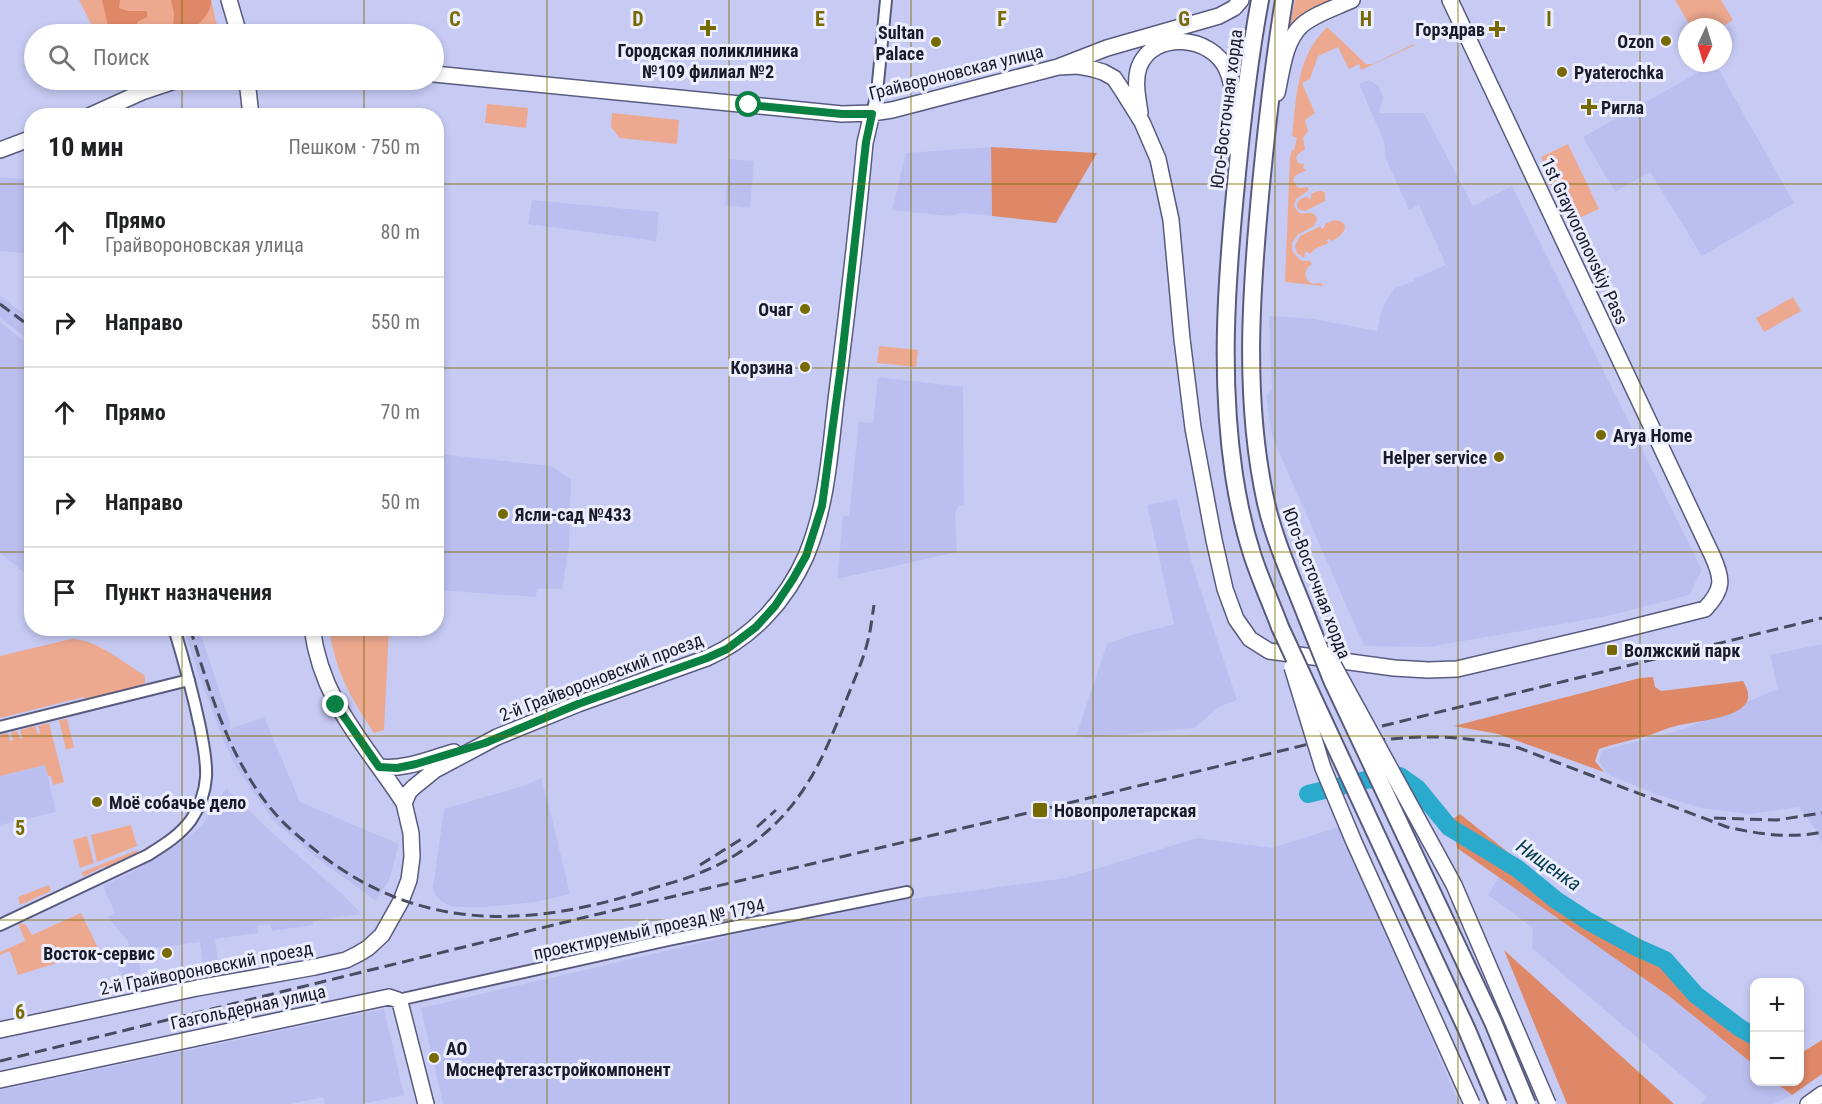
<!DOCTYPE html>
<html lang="ru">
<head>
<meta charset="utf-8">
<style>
	body { margin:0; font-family:"Roboto Condensed",sans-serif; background:#f2f2f2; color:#202124 }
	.controls { position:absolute; right:18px; bottom:18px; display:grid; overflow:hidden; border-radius:12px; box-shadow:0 3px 9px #0003 }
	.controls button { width:54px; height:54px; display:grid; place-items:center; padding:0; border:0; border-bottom:2px solid #e0e0e0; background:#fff; color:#202124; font:30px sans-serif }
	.compass { position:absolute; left:1678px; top:18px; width:54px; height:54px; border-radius:50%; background:#fff; box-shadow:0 3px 9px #0003; rotate:184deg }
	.stop { position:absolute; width:18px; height:18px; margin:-14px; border:4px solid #0b8043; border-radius:50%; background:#fff }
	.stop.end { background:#0b8043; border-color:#fff; box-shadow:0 2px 6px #0008 }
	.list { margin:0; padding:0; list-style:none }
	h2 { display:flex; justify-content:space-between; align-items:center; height:78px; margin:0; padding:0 24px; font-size:26px }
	h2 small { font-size:20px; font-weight:400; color:#757577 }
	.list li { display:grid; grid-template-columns:39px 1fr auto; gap:18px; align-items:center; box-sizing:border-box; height:90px; padding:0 24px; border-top:2px solid #e0e0e0 }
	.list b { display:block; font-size:22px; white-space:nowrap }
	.list p { margin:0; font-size:20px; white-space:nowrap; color:#757577 }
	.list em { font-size:20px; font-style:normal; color:#757577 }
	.icon { flex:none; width:33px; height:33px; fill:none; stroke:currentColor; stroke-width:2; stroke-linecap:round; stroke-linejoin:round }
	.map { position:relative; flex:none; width:1822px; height:1104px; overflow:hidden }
	.search { position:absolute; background:#fff; box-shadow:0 3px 9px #0003; left:24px; top:24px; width:420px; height:66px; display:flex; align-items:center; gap:15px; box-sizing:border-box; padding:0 21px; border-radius:33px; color:#757577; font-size:22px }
	.panel { position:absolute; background:#fff; box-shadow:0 3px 9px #0003; left:24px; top:108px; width:420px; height:528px; border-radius:24px }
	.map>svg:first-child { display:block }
</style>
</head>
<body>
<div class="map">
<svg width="1822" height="1104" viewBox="0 0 1822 1104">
	<rect width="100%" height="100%" fill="#c7cbf4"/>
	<path fill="#bbbfef" d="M1715,63L1794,203L1702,256L1650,172L1615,192L1583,137Z
		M1369,80L1379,86L1383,98L1379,113H1424L1473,206L1512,186L1702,570L1689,595L1603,617L1428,647L1364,646L1272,436L1266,395L1272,390L1269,316L1314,319L1377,331L1382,309L1394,288L1415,281L1414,279L1446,265L1419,205L1409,210L1386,159L1384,141L1359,84Z
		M991,147L992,216L961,213L949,216L892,210L906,153Z
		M729,159L754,161L750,208L725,205Z
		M0,177L31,180V254L0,251Z
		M532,200L659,212L656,241L528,224Z
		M0,296L31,319V341L0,318Z
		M0,322L31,347V371L29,374L31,376L25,385L32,391L31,578L0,553Z
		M878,377L963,387L964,506L959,505L955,514L957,552L837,579L843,516H849L859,422L873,423Z
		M437,454L552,466L571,480L569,547L562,589H537L536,597L437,590Z
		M1177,499L1192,564L1237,700L1219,707L1194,728L1086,738L1076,736L1107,644L1131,635L1174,624L1147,505Z
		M184,629H199L230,723V729L264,717L300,802L399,844L389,880L376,901L313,855L274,821L235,766L225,744L198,673Z
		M1822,644V843L1816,830L1799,807L1750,814L1700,808L1656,794L1609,775L1599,762L1601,751L1683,729L1778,689L1770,655Z
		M45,765L56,812L0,825V776Z
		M541,778L549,806L570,894L536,902L486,907H454L446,904L440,900L435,895L433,887L444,809L526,785Z
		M226,788L279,839L341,893L359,911L360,914L313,921V925L272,931L270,924L257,926L258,933L215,939L218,961L203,964L200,942L138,950L141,973L126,982L118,968L120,963L127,956L129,950L128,941L107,917L115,913L103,886L137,869L180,843L203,825Z
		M1342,826L1459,1104H443L421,1008L798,920L910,899L1066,878L1197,838L1272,848Z
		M1499,876L1669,996L1754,1065V1082H1775L1792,1095L1773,1104H1701L1707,1097L1532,948L1533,928L1488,895Z
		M384,1009L404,1095L363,1104H325L323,1097L291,1104H0V1090Z"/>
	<path fill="#eda990" d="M79,0H211L219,34H96Z
		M1295,0H1345L1289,32Z
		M1675,0H1721L1733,20L1721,27H1691Z
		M1327,27L1366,64H1373L1414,44L1415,45L1361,70L1359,64L1349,69L1338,47L1318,56L1310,79L1302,83L1315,113L1305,120L1308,131L1303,138L1305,149L1297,155L1296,158L1298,163L1304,164L1303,168L1307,170L1296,175L1293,180L1297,187L1301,188L1307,187L1309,190L1296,199L1294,206L1299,213C1306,215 1315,209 1317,220L1314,226L1297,235L1292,243V250L1297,257L1302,261H1310L1312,264C1305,268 1304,274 1308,281L1313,284L1321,283L1323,286L1285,282L1290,157L1292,150H1294L1297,138L1292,136C1297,95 1296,58 1327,27Z
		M487,104L528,108L526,128L485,123Z
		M612,113L679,120L677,144L620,138L611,127Z
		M1568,144L1599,209L1572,221L1541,157Z
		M1318,191H1322L1325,193V201L1305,211L1298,209L1297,204L1299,200L1307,196L1308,199L1311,198V194Z
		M1334,220C1353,222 1344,235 1332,241L1329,239L1326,240L1329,243L1315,249L1310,254L1308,252H1305L1304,258L1297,253L1295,246L1300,236L1321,226V229L1324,228L1325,224Z
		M1793,297L1801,311L1764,332L1756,318Z
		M879,346L918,350L916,367L877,363Z
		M329,629H389L384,730L374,733C350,696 336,673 329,629Z
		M71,639C96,639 123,662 144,675L145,677V683L139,687L86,701L84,697L0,718V656Z
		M67,719L74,747L66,750L59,720Z
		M49,723L64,782L53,785L51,776H48L45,765L0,776V735L8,733L10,741L13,740L11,732L17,731L20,739L22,738L20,730L35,726L38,734L40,733L38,726Z
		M131,825L137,846L97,862L91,835Z
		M87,836L94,863L80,868L73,840Z
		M137,850V854L107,868L105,866L83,877L82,872Z
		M49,885L51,891L20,905L18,897Z
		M81,913L99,950L18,975L10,951L0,955V952L25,941L18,923L26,925L32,935Z"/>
	<path fill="#df8868" d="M102,0H120L119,8L128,11H147V17L137,22L139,34H110Z
		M171,0H211C212,11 204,18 197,26L181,29L173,27L174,13Z
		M991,147L1097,153L1056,223L992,216Z
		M1653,677L1655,687L1661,691L1743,681C1749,691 1752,701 1740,709C1723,720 1696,721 1676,726C1667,728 1659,732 1650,735C1633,740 1616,743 1599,749L1595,761L1604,772L1498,734L1454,726L1640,678Z
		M1460,814L1568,900L1754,1027V1065L1669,996L1457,848L1453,819Z
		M1504,950L1674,1104H1567Z
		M1822,1040V1074L1792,1095L1775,1082H1800V1051L1803,1052Z"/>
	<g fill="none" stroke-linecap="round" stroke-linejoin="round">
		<path stroke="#2aabce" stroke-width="18" d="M1308,794L1366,780L1400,776L1417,788L1449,827L1518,869L1556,900L1588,921L1638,948L1665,960L1696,995L1740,1028L1754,1036"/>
		<g stroke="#585b7e" stroke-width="14">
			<path id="street" d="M872,113L877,93L886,0
				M0,727L189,680
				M0,925L148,855C164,845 179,836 191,820C199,808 205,792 206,777C207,760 203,744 200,727C193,694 184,661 174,628
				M398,1000L668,940L907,892"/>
		</g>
		<g stroke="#585b7e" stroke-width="18">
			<path id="secondary" d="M229,0L239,34
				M1058,67L1077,66L1093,69L1103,72L1114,78L1122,90L1142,122L1158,159L1171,220L1182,339L1193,428L1214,540L1225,589L1236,619L1250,639L1269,651L1394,668L1428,670L1457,669L1606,634L1705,609C1724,589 1723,579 1712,555L1450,0
				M434,74L842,114L872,113L892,110L1058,67L1107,48L1219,16L1234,8L1241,0
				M247,80L251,116
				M1277,93C1282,72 1284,42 1301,26C1314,14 1335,8 1352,0
				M1140,113C1138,98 1134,82 1139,67C1153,30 1212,35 1227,70C1237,93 1233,122 1233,147
				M89,116L142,92L178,80
				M0,150L32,138
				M312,628C322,703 365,743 404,803
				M379,767C406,770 428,759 454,752
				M0,1030L197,988L315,967L346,960L358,954L368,948L382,935L401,901L409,880L412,857L411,833L404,803L409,792L414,787L435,770L497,737L578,704L707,658C752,638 786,601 806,556C827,506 830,452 836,400C847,314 857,228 865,143L872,113
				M0,1080L389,997L398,1000L401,1006L426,1104
				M1808,1104L1822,1094"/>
		</g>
		<g stroke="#585b7e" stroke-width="20">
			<path id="primary" d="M1260,0C1248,64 1241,129 1235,194C1226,288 1220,380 1234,475C1238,501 1244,529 1252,554C1260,579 1271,603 1280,627
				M1284,0C1274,62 1267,123 1261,185C1251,291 1243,399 1266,503C1275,542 1292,579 1306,615"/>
		</g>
		<use href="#street" stroke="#fff" stroke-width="10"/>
		<use href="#secondary" stroke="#fff" stroke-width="15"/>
		<use href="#primary" stroke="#fff" stroke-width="16"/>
		<path stroke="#494b61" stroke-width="3" stroke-dasharray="12 6" stroke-linecap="butt" d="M0,304L32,328
			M190,628C211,696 231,765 279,818C292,832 309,845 324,857C428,935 537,926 654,888C670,883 687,879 702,872C730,861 759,841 780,819C812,785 827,748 844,706C852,684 863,662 868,640C871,629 872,617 874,605
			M1373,741C1429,734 1465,736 1519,748L1727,827C1758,834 1790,839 1822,832
			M1714,818L1777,820L1822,813
			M757,827L776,810
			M700,865L743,838
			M0,1061L586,917L1040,810L1822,618"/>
		<g stroke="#585b7e" stroke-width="18" stroke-linecap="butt">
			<path id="secondary-bridge" d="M1328,655L1454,885L1548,1104
				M1292,667L1323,768L1354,842L1472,1104"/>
		</g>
		<g stroke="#585b7e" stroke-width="20" stroke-linecap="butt">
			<path id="primary-bridge" d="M1306,615L1332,680L1493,1022L1527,1104
				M1280,627L1467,1030L1498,1104"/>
		</g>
		<use href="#secondary-bridge" stroke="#fff" stroke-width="15"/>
		<use href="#primary-bridge" stroke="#fff" stroke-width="16"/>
	</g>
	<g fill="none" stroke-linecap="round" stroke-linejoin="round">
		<path stroke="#0b8043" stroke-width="8" d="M336,705L379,767L397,768L416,764L485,743L578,704L707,658L727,649L756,627L775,606L793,579L806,556L822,506L841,366L866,142L872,114H842L749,105"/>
	</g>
	<path fill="none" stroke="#776a02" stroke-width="1.5" stroke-opacity="0.55" d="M182,0V34M364,0V34M547,0V1104M729,0V1104M911,0V1104M1093,0V1104M1275,0V1104M1458,0V1104M1640,0V1104M182,80V116M364,80V116M0,184H32M436,184H1822M0,368H32M436,368H1822M0,552H32M436,552H1822M182,628V1104M364,628V1104M0,736H1822M0,920H1822"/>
	<g fill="#776a02" stroke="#eceeff" stroke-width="2">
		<path d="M705 19h6v6h6v6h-6v6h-6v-6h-6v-6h6z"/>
		<path d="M1494 20h6v6h6v6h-6v6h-6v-6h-6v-6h6z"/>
		<circle cx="1666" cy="41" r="6"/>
		<circle cx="936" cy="42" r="6"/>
		<circle cx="1562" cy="72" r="6"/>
		<path d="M1586 98h6v6h6v6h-6v6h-6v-6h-6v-6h6z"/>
		<circle cx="805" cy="309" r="6"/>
		<circle cx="805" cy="367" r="6"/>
		<circle cx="1601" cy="435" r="6"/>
		<circle cx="1499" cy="457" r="6"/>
		<circle cx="503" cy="514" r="6"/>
		<rect x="1606" y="644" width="12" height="12" rx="3"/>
		<circle cx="97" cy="802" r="6"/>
		<rect x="1032" y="802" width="16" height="16" rx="3"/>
		<circle cx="167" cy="953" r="6"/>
		<circle cx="434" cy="1058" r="6"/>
	</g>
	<g text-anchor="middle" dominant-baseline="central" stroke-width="6" stroke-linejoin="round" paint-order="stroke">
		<g font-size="18" font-weight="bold" fill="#191a28" stroke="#eceeff" text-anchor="start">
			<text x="1485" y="29" text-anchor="end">Горздрав</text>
			<text x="924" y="32" text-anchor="end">Sultan<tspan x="924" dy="21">Palace</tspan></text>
			<text x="1654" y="41" text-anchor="end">Ozon</text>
			<text x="708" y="50" text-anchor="middle">Городская поликлиника<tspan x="708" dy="21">№109 филиал №2</tspan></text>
			<text x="1574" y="72">Pyaterochka</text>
			<text x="1601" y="107">Ригла</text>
			<text x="793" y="309" text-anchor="end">Очаг</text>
			<text x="793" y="367" text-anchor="end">Корзина</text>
			<text x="1613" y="435">Arya Home</text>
			<text x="1487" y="457" text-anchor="end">Helper service</text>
			<text x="515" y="514">Ясли-сад №433</text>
			<text x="1624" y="650">Волжский парк</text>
			<text x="109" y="802">Моё собачье дело</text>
			<text x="1054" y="810">Новопролетарская</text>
			<text x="155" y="953" text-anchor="end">Восток-сервис</text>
			<text x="446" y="1048">АО<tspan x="446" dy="21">Моснефтегазстройкомпонент</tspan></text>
		</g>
		<g font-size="18" fill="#191a28" stroke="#eceeff">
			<text transform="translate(956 72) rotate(-14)">Грайвороновская улица</text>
			<text transform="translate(1226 109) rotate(-83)">Юго-Восточная хорда</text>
			<text transform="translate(1585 241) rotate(65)">1st Grayvoronovskiy Pass</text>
			<text transform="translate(1317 583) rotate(69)">Юго-Восточная хорда</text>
			<text transform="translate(601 677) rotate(-21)">2-й Грайвороновский проезд</text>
			<text transform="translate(649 929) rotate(-12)">проектируемый проезд № 1794</text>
			<text transform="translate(206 968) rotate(-11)">2-й Грайвороновский проезд</text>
			<text transform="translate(248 1007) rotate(-12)">Газгольдерная улица</text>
		</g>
		<g font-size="20" font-style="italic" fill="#023b49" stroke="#eceeff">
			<text transform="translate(1549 865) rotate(35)">Нищенка</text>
		</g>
	</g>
	<g font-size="20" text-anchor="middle" font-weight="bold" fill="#776a02" stroke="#eceeff" stroke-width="6" stroke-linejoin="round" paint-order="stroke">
		<text x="455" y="26">C</text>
		<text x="638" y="26">D</text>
		<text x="820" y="26">E</text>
		<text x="1002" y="26">F</text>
		<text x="1184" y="26">G</text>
		<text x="1366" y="26">H</text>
		<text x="1549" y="26">I</text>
		<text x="20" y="835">5</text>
		<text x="20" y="1019">6</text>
	</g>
</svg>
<div class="controls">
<button>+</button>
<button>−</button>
</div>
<svg class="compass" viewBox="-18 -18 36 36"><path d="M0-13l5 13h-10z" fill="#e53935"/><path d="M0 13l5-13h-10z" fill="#757577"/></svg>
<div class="stop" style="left:749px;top:105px"></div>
<div class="stop end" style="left:336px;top:705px"></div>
<div class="search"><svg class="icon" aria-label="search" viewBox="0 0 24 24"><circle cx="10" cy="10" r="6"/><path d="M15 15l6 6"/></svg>Поиск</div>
<section class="panel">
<h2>10 мин<small>Пешком · 750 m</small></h2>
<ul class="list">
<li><svg class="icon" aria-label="ahead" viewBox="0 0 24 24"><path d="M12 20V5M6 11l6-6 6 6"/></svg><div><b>Прямо</b><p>Грайвороновская улица</p></div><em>80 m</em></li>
<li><svg class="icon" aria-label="right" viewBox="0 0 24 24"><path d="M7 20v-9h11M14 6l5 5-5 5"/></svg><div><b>Направо</b></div><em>550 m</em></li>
<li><svg class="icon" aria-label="ahead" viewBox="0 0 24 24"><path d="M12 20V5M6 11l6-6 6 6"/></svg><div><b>Прямо</b></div><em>70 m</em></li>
<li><svg class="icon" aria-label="right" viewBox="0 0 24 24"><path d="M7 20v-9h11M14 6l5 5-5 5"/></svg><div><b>Направо</b></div><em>50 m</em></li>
<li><svg class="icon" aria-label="arrive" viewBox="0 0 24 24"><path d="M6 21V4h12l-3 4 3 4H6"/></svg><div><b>Пункт назначения</b></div></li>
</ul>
</section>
</div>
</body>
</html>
